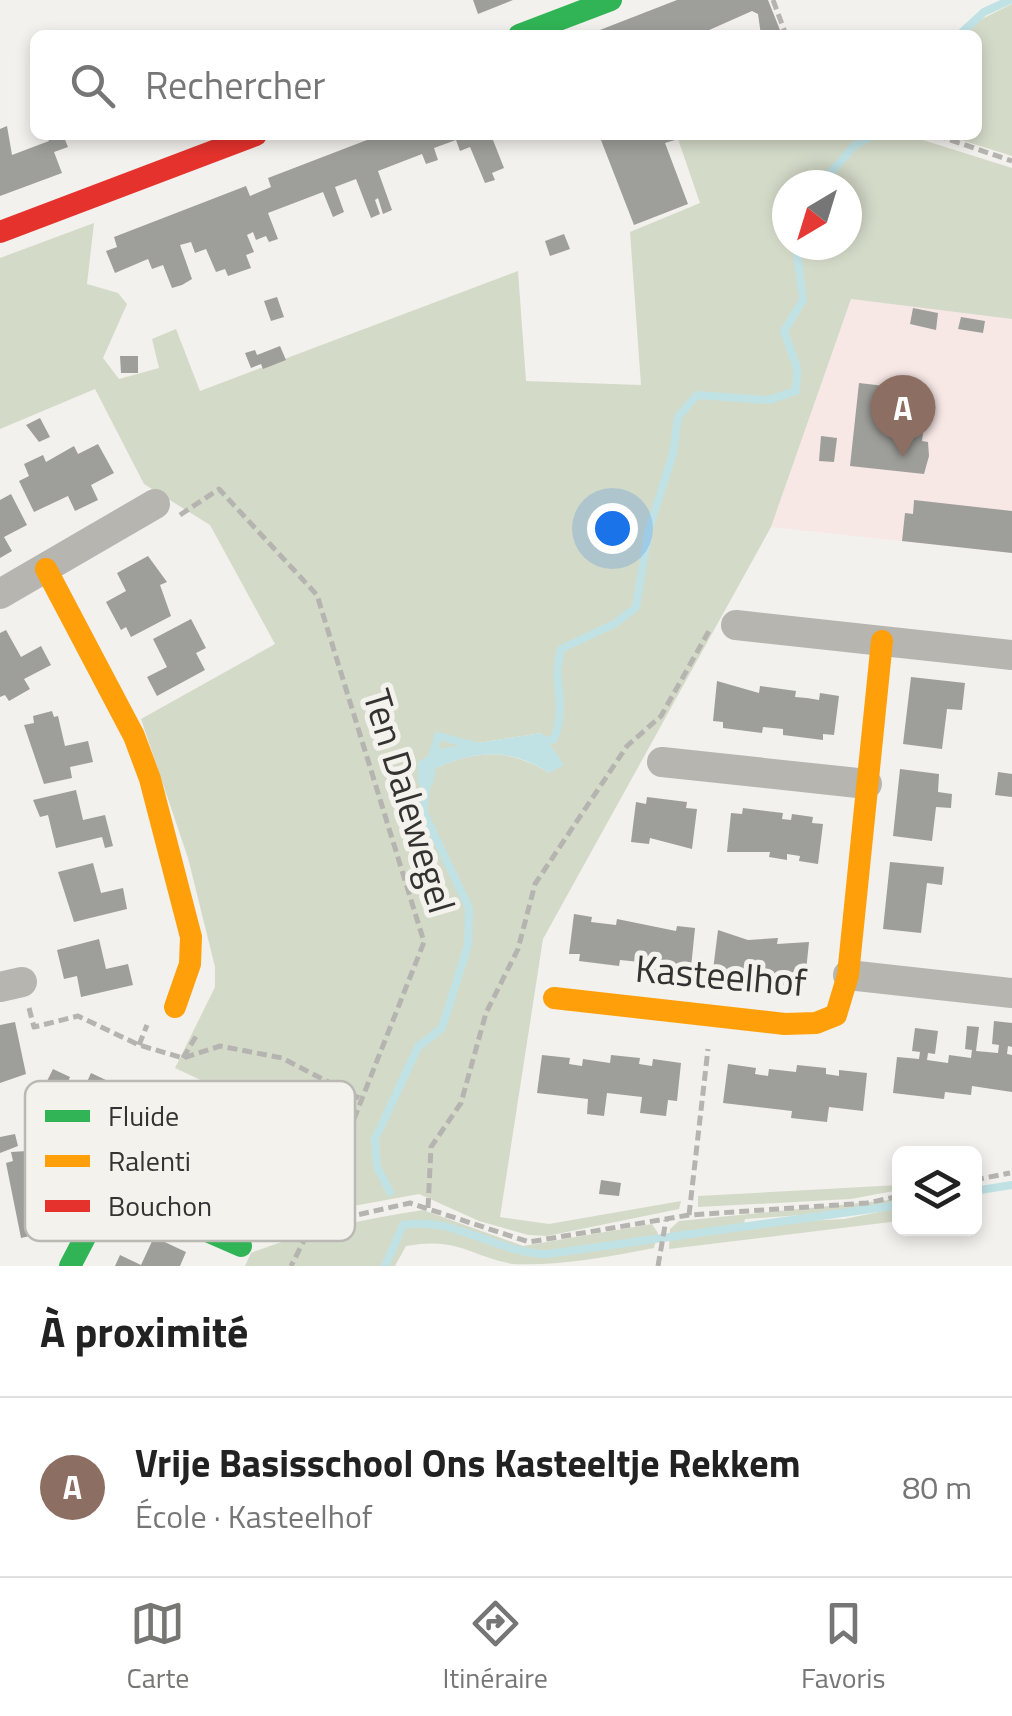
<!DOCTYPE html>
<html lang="fr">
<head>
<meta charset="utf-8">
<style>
	body { margin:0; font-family:"Titillium Web",sans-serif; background:#f6f6f6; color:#222 }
	.controls { position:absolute; right:30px; bottom:30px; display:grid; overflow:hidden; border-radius:15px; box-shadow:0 5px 15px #0003 }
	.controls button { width:90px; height:90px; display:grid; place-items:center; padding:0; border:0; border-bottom:2px solid #e0e0e0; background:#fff; color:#222; font:50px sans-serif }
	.compass { position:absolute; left:772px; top:170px; width:90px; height:90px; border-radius:50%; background:#fff; box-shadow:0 5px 15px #0003; rotate:218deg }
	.you { position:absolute; left:612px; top:528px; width:35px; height:35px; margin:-25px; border:8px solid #fff; border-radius:50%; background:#1a73e8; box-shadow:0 0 0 15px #1a73e833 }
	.badge { display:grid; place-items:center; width:65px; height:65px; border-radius:50%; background:#767673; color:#fff; font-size:32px; font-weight:700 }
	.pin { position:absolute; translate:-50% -82px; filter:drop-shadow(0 2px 5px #0008) }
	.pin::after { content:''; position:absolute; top:52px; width:35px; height:30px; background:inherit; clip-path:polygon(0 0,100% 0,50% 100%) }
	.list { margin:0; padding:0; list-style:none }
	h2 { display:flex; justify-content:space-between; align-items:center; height:130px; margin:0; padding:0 40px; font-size:42px }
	h2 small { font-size:32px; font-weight:400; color:#767676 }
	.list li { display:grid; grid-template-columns:65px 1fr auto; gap:30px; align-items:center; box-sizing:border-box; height:180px; padding:0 40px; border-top:2px solid #e0e0e0 }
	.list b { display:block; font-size:38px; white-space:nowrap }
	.list p { margin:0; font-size:32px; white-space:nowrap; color:#767676 }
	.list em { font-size:32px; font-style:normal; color:#767676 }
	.icon { flex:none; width:55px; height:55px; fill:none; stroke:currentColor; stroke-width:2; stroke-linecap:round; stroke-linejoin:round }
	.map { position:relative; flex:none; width:1012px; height:1266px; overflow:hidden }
	.search { position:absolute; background:#fff; box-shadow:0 5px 15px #0003; left:30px; right:30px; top:30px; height:110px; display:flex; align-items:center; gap:25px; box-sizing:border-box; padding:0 35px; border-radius:15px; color:#767676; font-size:38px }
	.sheet { height:310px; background:#fff }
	nav { display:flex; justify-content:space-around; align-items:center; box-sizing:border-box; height:140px; border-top:2px solid #e0e0e0; background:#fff; font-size:28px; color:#767676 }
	nav a { display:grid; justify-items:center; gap:5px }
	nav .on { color:#767673 }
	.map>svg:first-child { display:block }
</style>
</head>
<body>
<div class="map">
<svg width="1012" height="1266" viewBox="0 0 1012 1266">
	<rect width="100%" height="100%" fill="#f2f1ed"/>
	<path fill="#f7e8e6" d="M851,299L1012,319V553L771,527Z"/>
	<path fill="#d4dac8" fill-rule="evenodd" d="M1012,4V156L945,135H977V35H964L980,20Z
		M687,135H907L1012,168V319L851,299L771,527L543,939L500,1217L549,1224L681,1201L679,1209L547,1236L528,1235L479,1221L419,1194L348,1207L345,1174L325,1173L307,1221L252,1238L218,1168L237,1097L175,1068L215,987V967L188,858L141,719L275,644L210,525L144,484L95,389L0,429V258L94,223L87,284L118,293L127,304L103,358L119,379L159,368L152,339L176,329L200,391L518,271L526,381L641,385L630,232L700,203L678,139ZM787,185H847V245H787ZM542,733L549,773C510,748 477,750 436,768L459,746Z
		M899,1185V1190L851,1199L698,1207V1196Z
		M899,1199V1203L849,1212L745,1219L744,1224L844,1219L899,1208V1221L669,1249L670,1229L679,1221Z
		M423,1210L523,1246L652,1224L658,1233L654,1248C608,1257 559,1266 512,1264C466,1254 457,1237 406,1246L395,1266H245L251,1253C308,1231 364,1219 423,1210Z"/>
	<path fill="#c0e2e5" d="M542,733L564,765L549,773C511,748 478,750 436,768L433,784L423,790L418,783V762L438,749Z"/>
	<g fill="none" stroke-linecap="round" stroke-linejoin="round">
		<path stroke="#c0e2e5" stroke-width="8" d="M959,35L984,12L1010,0
			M820,185L854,146L873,135
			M538,743L554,739C568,701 551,686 561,649L616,623L636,607L649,529L673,454L678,417L697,395L769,400L796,391L797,368L784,331L803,300L796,245
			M432,757L438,736L480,747
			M974,1191L1012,1185
			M390,1192L377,1167L375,1139L418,1047L442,1028L468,945L469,908L423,811L427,781
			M385,1266L403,1225C452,1215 498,1254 547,1254L900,1205"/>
	</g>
	<path fill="#9e9e9b" d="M473,0H513L478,14Z
		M677,0H768L782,35H761L758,14L752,11L698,35H587Z
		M7,126L12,155L49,141L46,135H63L68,147L54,152L62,173L0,196V129Z
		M380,135H491L504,168L492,173L495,180L485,183L470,147L460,151L456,140L434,148L438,160L426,164L422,154L378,171L392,210L383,214L378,198L375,200L380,214L371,218L356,179L335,187L344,212L333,217L323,192L268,213L278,239L269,242L266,236L256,240L253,232L247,235L254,252L246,255L251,268L228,276L225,269L216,272L206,249L195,253L191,242L180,245L192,279L182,285L172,288L163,265L152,269L148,259L115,273L106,251L117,247L114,237L246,186L250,196L271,187L268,178Z
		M599,135H673L675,140L665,143L688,204L634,225Z
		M564,234L570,249L550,256L545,241Z
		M277,297L284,317L271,321L264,301Z
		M913,308L938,313L936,330L910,324Z
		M961,317L985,321L983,333L958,329Z
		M280,346L286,360L263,369L261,364L251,368L245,353L255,350L257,355Z
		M120,356H138V373H121Z
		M859,383L928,391L922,441L928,442L929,456L924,474L850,466Z
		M40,418L50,437L39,442L26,425Z
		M821,436L837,438L834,462L819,461Z
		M98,444L114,473L91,485L98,500L75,511L68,496L34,512L19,481L29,476L24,464L43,455L46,462L74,446L78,454Z
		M11,494L27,525L4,537L12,551L0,558V500Z
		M914,500L1012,511V553L902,541L905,513L913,514Z
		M148,556L167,582L160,585L171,616L131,637L126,627L121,630L106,602L126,591L117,573Z
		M191,619L206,648L196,653L205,670L157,696L147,677L167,667L153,639Z
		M6,630L21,657L41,646L51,665L24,679L30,689L9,701L5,695L0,697V633Z
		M911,677L965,683L962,710L947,709L942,749L903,744Z
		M717,681L759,693L760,686L796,691L795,697L807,698L819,700L820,693L839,696L834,735L823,734V740L783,735V729L763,727L762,733L723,728V722L713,721Z
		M52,711L54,717L58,716L65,746L88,741L93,762L70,767L72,778L44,784L24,725L34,723L33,716Z
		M900,769L939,774L938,792L952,794L951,808L936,807L932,841L893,836Z
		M998,772L1012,774V797L995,795Z
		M76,790L83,820L105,815L113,846L105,848L102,837L56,848L48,815L40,817L33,800Z
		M647,797L687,802L686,808L697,809L692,849L650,838L649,844L631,842L636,802L646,804Z
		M743,808L783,813L782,819L791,820L792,814L813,817L812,823L823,824L818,864L799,861L800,856L787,854V860L769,857L770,852H727L731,813L742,814Z
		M890,862L944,867L942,885L927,883L921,933L883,929Z
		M93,863L101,893L123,888L127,909L74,922L58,872Z
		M574,914L592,917L591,922L616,925L617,919L676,931L677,926L695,928L691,968L680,967L679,973L639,968L640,962L620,960L619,966L579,961L580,954H569Z
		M718,930L748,940L778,938L777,944L809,942L805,981L794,980L793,986L773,984V977L764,976L763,983L723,978L724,972L713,970Z
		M99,939L106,969L128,964L133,985L81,997L77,976L64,979L57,950Z
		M994,1021L1012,1023V1047L1008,1046L1007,1054L1012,1055V1092L972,1086L971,1095L945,1092L944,1099L893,1093L897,1057L919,1059L920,1052L912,1051L915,1028L938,1031L935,1054L928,1053L927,1060L948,1063L949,1055L971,1058L972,1050L965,1049L967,1026L979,1027L976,1051L998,1053L999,1045L992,1044Z
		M15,1022L26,1074L0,1083V1025Z
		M542,1055L570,1058L569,1064L582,1066L583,1059L610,1063L611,1055L640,1058L639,1064L652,1066L653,1059L681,1063L677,1101L668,1100L666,1116L640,1113L642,1097L607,1093L604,1116L587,1114L588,1099L537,1093Z
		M728,1064L756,1068L755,1074L768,1076L769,1069L796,1072L797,1065L826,1068V1074L839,1076V1070L867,1073L863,1111L829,1107L827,1122L791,1118L792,1111L723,1103Z
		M53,1069L70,1077L65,1090L47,1081Z
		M91,1073L138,1095L115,1144L96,1135L105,1114L78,1102Z
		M15,1134L18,1146L0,1153V1137Z
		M27,1151L38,1154L39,1159L49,1157L60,1205L29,1213L34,1235L21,1238L6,1163L13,1161L11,1152Z
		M601,1180L621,1183L619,1196L599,1194Z
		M154,1237L186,1252L180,1266H115L120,1255L141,1265Z"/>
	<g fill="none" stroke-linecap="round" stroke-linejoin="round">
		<path stroke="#b6b4b0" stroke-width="5" stroke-dasharray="10 5" stroke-linecap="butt" d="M773,0L786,35
			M936,135L1012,161
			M180,515L219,489L317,595L424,942L312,1225L291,1266
			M29,1008L34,1027L78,1016L139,1045L183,1058L220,1046L282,1058L359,1098
			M139,1045L147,1025
			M183,1058L198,1033
			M974,1180L1010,1173
			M428,1208L431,1147L461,1103L486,1013L518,949L535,884L627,746L661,716L710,629
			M689,1215L708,1049
			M273,1240L312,1225L410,1203L529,1242L689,1215L867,1203L900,1196
			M658,1266L666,1220"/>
		<path stroke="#b6b5b0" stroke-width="30" d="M0,594L155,504
			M736,625L1012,655
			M662,762L867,784
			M848,975L1012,993
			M0,987L22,982"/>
		<path stroke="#30b455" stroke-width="22" d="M519,35L611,0
			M70,1266L102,1205L124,1195L241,1246"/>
		<path stroke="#ff9f0a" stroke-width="22" d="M46,569L134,736L150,779L191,937L190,964L175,1007
			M554,998L785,1024L816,1023L836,1015L848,975L882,641"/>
		<path stroke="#e5322d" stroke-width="22" d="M0,232L256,135"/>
	</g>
	<g text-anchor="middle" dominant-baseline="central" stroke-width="10" stroke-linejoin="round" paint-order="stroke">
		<g font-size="38" fill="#343331" stroke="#f3f2ec">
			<text transform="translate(410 801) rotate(73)">Ten Dalewegel</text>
			<text transform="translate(721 975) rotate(5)">Kasteelhof</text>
		</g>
	</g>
	<rect x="25" y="1081" width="330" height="160" rx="15" fill="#f3f2ec" stroke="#bab9b4" stroke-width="2.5"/>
	<rect x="45" y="1110" width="45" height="12" fill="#30b455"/>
	<rect x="45" y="1155" width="45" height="12" fill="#ff9f0a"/>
	<rect x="45" y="1200" width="45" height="12" fill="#e5322d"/>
	<g font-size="28" fill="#343331">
		<text x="108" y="1126">Fluide</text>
		<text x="108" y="1171">Ralenti</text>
		<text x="108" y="1216">Bouchon</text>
	</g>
</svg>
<div class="controls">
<button><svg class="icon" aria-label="layers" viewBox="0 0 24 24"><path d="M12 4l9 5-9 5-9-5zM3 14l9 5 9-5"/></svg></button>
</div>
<svg class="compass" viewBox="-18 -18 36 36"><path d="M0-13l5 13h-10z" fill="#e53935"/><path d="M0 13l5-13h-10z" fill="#767676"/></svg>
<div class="you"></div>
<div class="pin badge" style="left:903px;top:457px;background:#8d6e63">A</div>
<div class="search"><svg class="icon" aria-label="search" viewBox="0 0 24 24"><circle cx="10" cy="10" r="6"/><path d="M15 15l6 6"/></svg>Rechercher</div>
</div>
<section class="sheet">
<h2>À proximité<small></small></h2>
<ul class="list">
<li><span class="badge" style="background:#8d6e63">A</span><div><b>Vrije Basisschool Ons Kasteeltje Rekkem</b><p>École · Kasteelhof</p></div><em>80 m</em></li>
</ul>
</section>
<nav>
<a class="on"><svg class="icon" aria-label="map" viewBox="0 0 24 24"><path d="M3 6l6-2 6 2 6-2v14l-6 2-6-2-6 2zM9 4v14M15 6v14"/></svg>Carte</a>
<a><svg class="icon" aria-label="directions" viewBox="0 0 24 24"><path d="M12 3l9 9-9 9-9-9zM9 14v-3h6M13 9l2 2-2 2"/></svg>Itinéraire</a>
<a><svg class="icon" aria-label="saved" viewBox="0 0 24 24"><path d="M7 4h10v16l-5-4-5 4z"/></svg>Favoris</a>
</nav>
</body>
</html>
